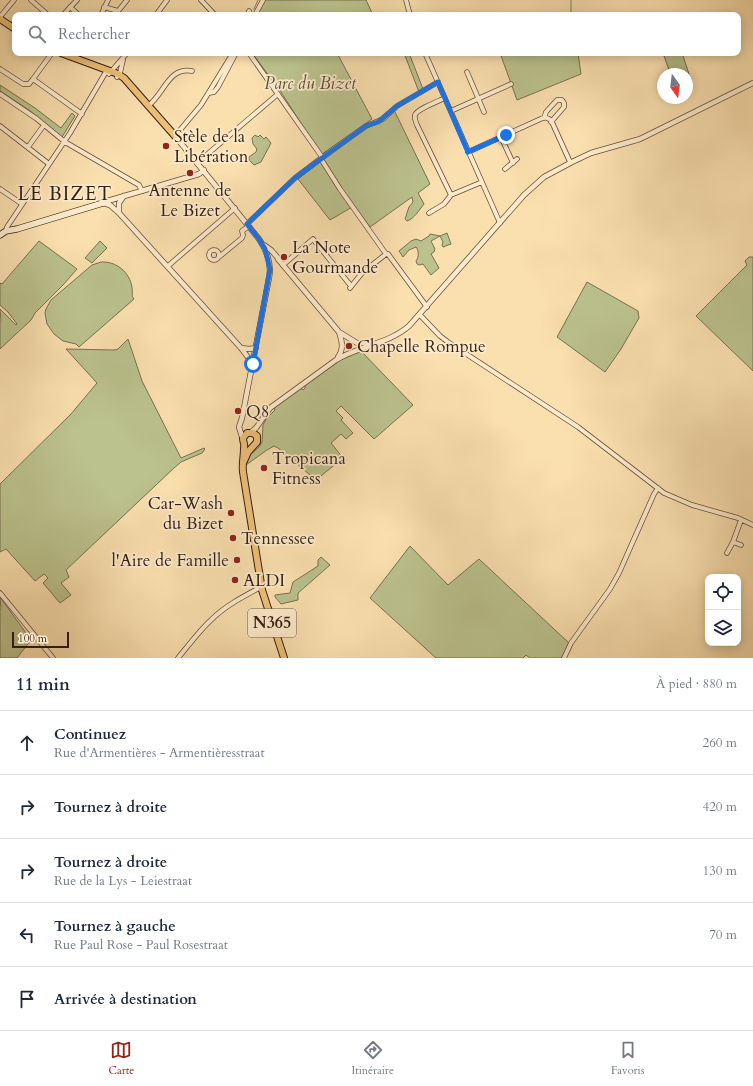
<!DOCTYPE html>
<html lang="fr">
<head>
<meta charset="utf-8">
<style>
	body { margin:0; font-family:Cardo,serif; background:#f6f6f7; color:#1f2937 }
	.controls { position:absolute; right:12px; bottom:12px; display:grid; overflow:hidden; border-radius:8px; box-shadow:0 2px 10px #0003 }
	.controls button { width:36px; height:36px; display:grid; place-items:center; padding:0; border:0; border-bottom:1px solid #e0e1e3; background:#fff; color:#1f2937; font:20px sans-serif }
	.compass { position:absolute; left:657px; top:68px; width:36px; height:36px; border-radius:50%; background:#fff; box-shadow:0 2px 10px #0003; rotate:166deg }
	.scale { position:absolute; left:12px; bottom:10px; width:57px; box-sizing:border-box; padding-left:4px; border:2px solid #361e13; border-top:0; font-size:11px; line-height:14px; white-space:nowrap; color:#361e13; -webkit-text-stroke:3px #fceacb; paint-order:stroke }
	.stop { position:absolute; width:12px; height:12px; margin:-9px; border:3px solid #1a73e8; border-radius:50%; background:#fff }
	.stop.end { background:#1a73e8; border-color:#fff; box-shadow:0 1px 4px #0008 }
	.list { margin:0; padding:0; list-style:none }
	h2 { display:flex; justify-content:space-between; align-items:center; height:52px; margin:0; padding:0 16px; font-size:17px }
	h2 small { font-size:13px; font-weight:400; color:#747a83 }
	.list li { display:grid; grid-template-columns:26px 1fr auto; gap:12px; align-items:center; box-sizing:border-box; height:64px; padding:0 16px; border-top:1px solid #e0e1e3 }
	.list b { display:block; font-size:15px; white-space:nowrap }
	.list p { margin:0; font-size:13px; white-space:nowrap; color:#747a83 }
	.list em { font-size:13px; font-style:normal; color:#747a83 }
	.icon { flex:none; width:22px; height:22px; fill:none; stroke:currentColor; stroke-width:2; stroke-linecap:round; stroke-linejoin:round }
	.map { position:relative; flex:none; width:753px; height:658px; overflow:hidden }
	.search { position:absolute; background:#fff; box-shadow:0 2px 10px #0003; left:12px; right:12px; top:12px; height:44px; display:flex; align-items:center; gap:10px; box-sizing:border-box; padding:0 14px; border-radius:8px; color:#747a83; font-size:15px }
	.sheet { height:372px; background:#fff }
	nav { display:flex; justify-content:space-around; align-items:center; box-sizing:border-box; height:56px; border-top:1px solid #e0e1e3; background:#fff; font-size:11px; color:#747a83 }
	nav a { display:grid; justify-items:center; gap:2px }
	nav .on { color:#8f2418 }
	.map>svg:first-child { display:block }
</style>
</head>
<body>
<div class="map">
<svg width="753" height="658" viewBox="0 0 753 658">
	<rect width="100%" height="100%" fill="#fadfaf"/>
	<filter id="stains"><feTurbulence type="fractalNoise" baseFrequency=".005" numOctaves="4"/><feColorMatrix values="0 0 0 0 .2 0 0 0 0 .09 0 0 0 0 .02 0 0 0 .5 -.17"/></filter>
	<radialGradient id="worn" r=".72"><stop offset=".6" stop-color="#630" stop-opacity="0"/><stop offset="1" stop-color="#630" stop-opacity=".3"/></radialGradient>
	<path fill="#bbc28d" stroke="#787050" d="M265,0H366L373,15H257Z
		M252,53H337L372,119L321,155L281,92Z
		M404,53H409L423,89L419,92Z
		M500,53H578L581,74L517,100Z
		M663,53H682L689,74L687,75V74H679L676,71L670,73Z
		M0,85L35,108L61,128L72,113L75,116L62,137L29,110L0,91Z
		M394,110L430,184L418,193L424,204C419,210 414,219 407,221L405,219L409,207L413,202L412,197L370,227L354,206L330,220L298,179L325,158V157L366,128L384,120Z
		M255,135L258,137L260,135L264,139L266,137L271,143L261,162L254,165L249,160V157L256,152L257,149L253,144L252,138Z
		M447,233L451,244L443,247L442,245L443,242L440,236L431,241L435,249L434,252L431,254L439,268L431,275L423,264L419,265L417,264L416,261C419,257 419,251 416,247L409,250L403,257L399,251L411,241L416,239L421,241L429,236L430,234L440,236Z
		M39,241L77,269L63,285L35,313L31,320L0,349V322L1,321L0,309L16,325L17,324L8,312L0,305V283L2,284Z
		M100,241L107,248L92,263L85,258Z
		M749,257H753V371L696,316L747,265L745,261Z
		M101,262C116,261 130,272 132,288C133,293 131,296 134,299L79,347L76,344L63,341L54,334L47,324L45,313L46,309L51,300L92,265Z
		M587,282L638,311L639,318L621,349L605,372L557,337Z
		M128,339L142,381L181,458L204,448L205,449L202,453L181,462L174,468L66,570L69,577L61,583L71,595L60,603L43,583L48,578L44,574L35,581L6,549L0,552V484L71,414L97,383L66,349L114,350L118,349Z
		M360,350L413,405L374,439L341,406L336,411L343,418L341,420L353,433L346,439L341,434L331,443L343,458L316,480L278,448L274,446L267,450L246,465L250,455L259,447L262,442L263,425L266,419L275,410L274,407L300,388L303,390L305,388V385L346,356Z
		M410,546L448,585L479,559L569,643L562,658H530L526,655L523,658H436L370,598Z
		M321,557L330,565L298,593V600L281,604L275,597V595L290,593L293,582L318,566V560Z
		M0,597L31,640L17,658H0V610L1,609Z"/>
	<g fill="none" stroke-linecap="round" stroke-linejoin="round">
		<path stroke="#767c73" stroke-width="1" d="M571,0V15
			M254,9L258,0"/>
		<g stroke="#674e3a" stroke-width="5.5">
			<path id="minor" d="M31,0L48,15
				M201,0L215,15
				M406,0L410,15
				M70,7L79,15
				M104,7L118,11
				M63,15L77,0
				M101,15L108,0
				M115,15L127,0
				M156,15L167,0
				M248,15L249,11
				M255,15L263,0
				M0,17L14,0
				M249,53L322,157
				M425,53L500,223
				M0,69L23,84H29L33,79L82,114
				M467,72L484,112
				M109,74L127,53
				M117,77L120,73L123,60
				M33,79L52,53
				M209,93L214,92L218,87L236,53
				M0,94L37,119L65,142L139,185L142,191
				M148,106C165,93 168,67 192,71
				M451,111L511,84
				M544,118L546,112L557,100H562L564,103V107L551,122
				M0,126L49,164
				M175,136L201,105L233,53
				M501,137L513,163
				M28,147L44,125
				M468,152L545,117L551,120L570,162
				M321,159L340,189L386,254H388L427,307
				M197,163L278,94
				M505,169L517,159
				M0,189L22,204
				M451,195L482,182
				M429,213L444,204L451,195L417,125C416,122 414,119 415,115C417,109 439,101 445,98
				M247,224L295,178L328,153L366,126L383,119L397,106L438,82
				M6,231L7,227L70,133L107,70
				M209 255a5 5 0 1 1 10 0a5 5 0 1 1-10 0Z
				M219,257L242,238L243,235L242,231L249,226
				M283,265L313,239L351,286
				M168,266L235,208
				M350,288L362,273L386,254
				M420,315L440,336L448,342L578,427L664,493L692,505L738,518L753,525
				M741,545L733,542L741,520
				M727,553L733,542
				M0,593L53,658
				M178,658C189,645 199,631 211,620C225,606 244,596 261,587
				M564,658L571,643L610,589L619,573L654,494L658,488"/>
		</g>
		<g stroke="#674e3a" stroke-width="6">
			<path id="tertiary" d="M175,136L259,239C267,251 272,264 269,278L242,418L239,427L243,440
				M104,202L199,174L204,170
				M103,203L110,205L119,213L241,348L253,364
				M119,213V203L124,196
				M264,245L271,250L278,258V259L339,332L357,343H371
				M241,348L249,349L256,348
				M338,357C344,349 342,341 339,332
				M251,432L256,428L270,408L336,360C359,346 388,344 409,326L524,195L544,177L572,162L591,153L640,139L753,83"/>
		</g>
		<g stroke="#361e13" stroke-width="7">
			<path id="secondary" d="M0,235L6,231L17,229L103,203"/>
		</g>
		<g stroke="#361e13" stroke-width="8">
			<path id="primary" d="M0,19L15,29
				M61,53L118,74L124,78L175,136
				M243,463L248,452L257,442V436L253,433H247L243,438C243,442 245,445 244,448C244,457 242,464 243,472L262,590L284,658"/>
		</g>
		<use href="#minor" stroke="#fceacb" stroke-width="4"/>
		<use href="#tertiary" stroke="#fceacb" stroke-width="4.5"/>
		<use href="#secondary" stroke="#fceacb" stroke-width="5.5"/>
		<use href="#primary" stroke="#edc078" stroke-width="6"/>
	</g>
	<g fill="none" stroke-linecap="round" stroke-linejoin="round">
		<path stroke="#1a73e8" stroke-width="5" d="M253,364L270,269L265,249L259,239L247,224L295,178L366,126L378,122L397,106L438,82L468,152L506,135"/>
	</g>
	<g fill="#8f2418" stroke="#fceacb" stroke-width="1.5">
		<circle cx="166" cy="146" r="4"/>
		<circle cx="190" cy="173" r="4"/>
		<circle cx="284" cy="257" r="4"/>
		<circle cx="349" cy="346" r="4"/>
		<circle cx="238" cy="411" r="4"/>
		<circle cx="264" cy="468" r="4"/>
		<circle cx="231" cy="513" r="4"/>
		<circle cx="233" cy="538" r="4"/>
		<circle cx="237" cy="560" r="4"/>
		<circle cx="235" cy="580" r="4"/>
	</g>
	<g text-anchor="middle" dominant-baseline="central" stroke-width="3.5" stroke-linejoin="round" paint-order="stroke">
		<rect fill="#fceacb" stroke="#715b4a" stroke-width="1" x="248" y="609" width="48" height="28" rx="3"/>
		<g font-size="16" font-weight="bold" fill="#361e13">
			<text x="272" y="623">N365</text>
		</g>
		<g font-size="17" font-style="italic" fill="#5e4f38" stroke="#fceacb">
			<text x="310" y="83">Parc du Bizet</text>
		</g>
		<g font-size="17" fill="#361e13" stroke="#fceacb" text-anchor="start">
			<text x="174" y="136">Stèle de la<tspan x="174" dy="20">Libération</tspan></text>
			<text x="190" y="190" text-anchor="middle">Antenne de<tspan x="190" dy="20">Le Bizet</tspan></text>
			<text x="292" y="247">La Note<tspan x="292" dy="20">Gourmande</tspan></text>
			<text x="357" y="346">Chapelle Rompue</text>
			<text x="246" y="411">Q8</text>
			<text x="272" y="458">Tropicana<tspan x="272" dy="20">Fitness</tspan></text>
			<text x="223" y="503" text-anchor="end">Car-Wash<tspan x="223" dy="20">du Bizet</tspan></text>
			<text x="241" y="538">Tennessee</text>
			<text x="229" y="560" text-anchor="end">l'Aire de Famille</text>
			<text x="243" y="580">ALDI</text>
		</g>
		<g font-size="19" letter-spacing="1" fill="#361e13" stroke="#fceacb">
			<text x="65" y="194">LE BIZET</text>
		</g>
	</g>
	<rect width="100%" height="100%" filter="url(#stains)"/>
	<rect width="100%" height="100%" fill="url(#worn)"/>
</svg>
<div class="controls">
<button><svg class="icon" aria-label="locate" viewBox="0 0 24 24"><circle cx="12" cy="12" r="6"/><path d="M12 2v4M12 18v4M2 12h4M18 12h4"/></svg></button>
<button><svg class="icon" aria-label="layers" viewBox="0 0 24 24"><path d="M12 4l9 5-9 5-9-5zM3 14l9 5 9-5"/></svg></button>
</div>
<svg class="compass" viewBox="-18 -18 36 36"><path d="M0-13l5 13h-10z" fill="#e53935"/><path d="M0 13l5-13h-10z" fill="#747a83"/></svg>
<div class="scale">100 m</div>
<div class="stop" style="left:253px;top:364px"></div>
<div class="stop end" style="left:506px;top:135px"></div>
<div class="search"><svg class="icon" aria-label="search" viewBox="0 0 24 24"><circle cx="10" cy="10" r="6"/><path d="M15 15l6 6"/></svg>Rechercher</div>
</div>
<section class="sheet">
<h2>11 min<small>À pied · 880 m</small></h2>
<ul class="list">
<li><svg class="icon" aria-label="ahead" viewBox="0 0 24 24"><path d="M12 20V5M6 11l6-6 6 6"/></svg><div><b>Continuez</b><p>Rue d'Armentières - Armentièresstraat</p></div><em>260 m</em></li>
<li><svg class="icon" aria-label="right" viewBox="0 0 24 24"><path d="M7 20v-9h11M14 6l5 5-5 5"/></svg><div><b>Tournez à droite</b></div><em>420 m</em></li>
<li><svg class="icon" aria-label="right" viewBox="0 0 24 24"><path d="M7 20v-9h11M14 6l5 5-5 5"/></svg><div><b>Tournez à droite</b><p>Rue de la Lys - Leiestraat</p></div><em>130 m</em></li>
<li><svg class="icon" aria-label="left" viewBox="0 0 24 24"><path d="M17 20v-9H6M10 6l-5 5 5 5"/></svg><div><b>Tournez à gauche</b><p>Rue Paul Rose - Paul Rosestraat</p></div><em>70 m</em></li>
<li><svg class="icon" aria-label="arrive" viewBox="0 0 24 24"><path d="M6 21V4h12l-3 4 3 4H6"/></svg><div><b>Arrivée à destination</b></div></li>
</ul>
</section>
<nav>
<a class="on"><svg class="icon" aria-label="map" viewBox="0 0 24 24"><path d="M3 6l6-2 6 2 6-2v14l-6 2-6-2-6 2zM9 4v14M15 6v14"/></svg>Carte</a>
<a><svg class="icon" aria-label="directions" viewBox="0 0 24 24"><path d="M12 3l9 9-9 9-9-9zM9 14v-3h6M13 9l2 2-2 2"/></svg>Itinéraire</a>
<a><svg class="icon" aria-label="saved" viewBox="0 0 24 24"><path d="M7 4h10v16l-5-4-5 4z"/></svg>Favoris</a>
</nav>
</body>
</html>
